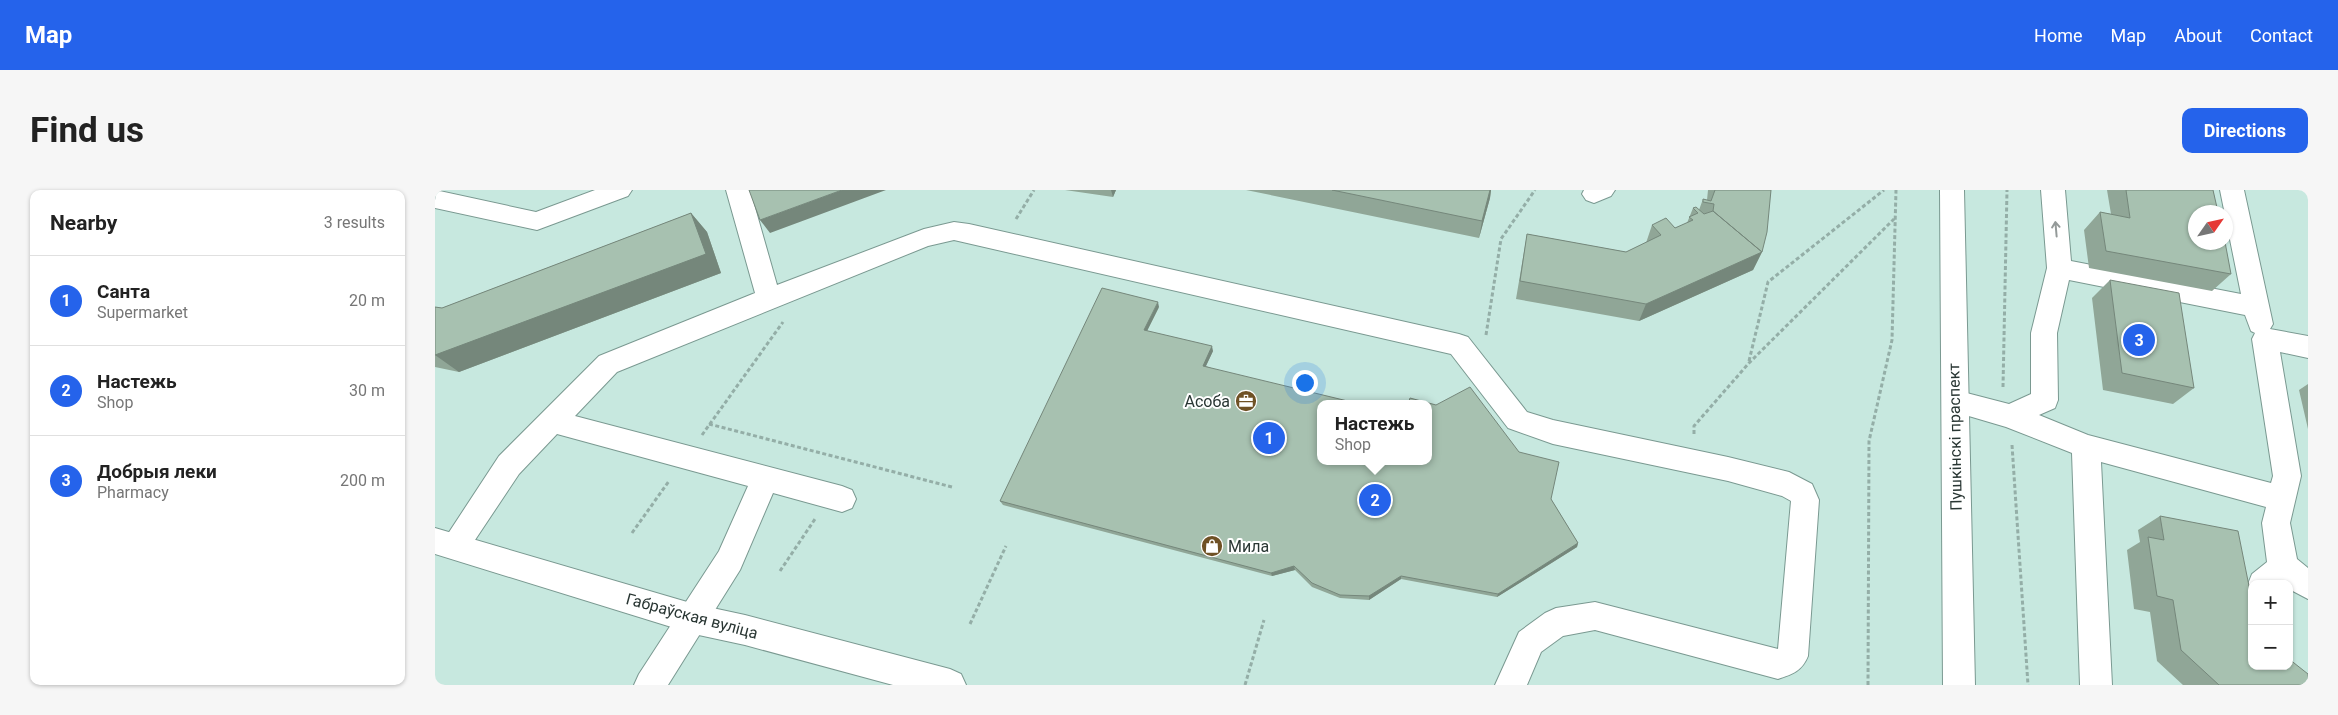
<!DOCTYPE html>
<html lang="en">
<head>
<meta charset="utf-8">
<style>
	body { margin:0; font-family:Roboto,sans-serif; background:#f6f6f6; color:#222 }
	.controls { position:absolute; right:15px; bottom:15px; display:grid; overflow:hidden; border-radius:10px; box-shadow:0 1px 4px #0004 }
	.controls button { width:45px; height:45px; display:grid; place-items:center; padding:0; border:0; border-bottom:1px solid #e0e0e0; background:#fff; color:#222; font:25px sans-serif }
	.compass { position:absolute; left:1753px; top:15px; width:45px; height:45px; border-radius:50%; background:#fff; box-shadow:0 1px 4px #0004; rotate:56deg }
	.you { position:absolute; left:869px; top:192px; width:18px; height:18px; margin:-12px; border:4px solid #fff; border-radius:50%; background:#1a73e8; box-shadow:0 0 0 8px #1a73e833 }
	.badge { display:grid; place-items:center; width:32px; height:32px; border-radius:50%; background:#2563eb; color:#fff; font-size:16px; font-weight:700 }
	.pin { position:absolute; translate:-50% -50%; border:2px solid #fff; box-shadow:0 1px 5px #0006 }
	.popup { position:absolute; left:882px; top:210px; width:115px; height:65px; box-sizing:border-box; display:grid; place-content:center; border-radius:10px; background:#fff; filter:drop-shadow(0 1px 4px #0005); font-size:16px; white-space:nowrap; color:#767676 }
	.popup b { font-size:19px; color:#222 }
	.popup::after { content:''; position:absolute; left:50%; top:100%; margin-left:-10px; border:10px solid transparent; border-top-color:#fff }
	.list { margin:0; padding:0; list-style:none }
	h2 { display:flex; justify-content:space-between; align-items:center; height:65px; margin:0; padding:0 20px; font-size:21px }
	h2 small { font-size:16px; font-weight:400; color:#767676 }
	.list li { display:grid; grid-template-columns:32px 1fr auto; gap:15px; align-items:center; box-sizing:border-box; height:90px; padding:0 20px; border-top:1px solid #e0e0e0 }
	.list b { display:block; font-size:19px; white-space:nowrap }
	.list p { margin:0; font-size:16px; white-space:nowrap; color:#767676 }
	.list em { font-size:16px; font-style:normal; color:#767676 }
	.map { position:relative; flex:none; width:1873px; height:495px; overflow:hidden; border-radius:10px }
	header { display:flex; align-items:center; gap:30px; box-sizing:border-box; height:70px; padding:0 25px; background:#2563eb; color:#fff }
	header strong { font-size:24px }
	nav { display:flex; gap:28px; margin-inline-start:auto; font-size:18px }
	.intro { display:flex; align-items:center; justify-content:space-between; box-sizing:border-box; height:120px; padding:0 30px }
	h1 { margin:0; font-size:35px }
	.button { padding:12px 22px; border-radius:10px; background:#2563eb; color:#fff; font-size:18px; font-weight:700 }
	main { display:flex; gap:30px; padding:0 30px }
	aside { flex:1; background:#fff; border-radius:10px; box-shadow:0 1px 4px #0004 }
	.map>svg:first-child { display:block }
</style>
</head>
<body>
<header>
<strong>Map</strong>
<nav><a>Home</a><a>Map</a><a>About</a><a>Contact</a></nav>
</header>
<div class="intro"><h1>Find us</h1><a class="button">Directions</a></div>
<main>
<aside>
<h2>Nearby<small>3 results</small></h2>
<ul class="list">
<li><span class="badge">1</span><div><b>Санта</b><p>Supermarket</p></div><em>20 m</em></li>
<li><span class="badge">2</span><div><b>Настежь</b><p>Shop</p></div><em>30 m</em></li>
<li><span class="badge">3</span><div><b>Добрыя леки</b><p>Pharmacy</p></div><em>200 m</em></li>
</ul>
</aside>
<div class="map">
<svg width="1873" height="495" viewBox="0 0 1873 495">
	<rect width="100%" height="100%" fill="#c7e8df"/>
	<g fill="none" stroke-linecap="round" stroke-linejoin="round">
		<g stroke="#7a9991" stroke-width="2">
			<path id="minor" d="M0,0L101,22L160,0H197L193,6L102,40L0,18Z
				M291,0H315L342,95L489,39L519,32L534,34L1024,144L1033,147L1092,222L1118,230L1293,267L1354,282L1377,294L1384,310L1373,466C1367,481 1358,484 1343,489L1160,440L1128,446L1106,462L1092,495H1060L1084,442L1110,423L1121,418L1160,412L1343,459L1356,311L1347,306L1293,291L1118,254L1073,238L1016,164L519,50L493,56L182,182L140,226L407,296L417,300L421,309L417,318L407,322L338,303L305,380L233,495H199L204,484L284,361L313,296L122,244L84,284L30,365L20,369L10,365L5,356L64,266L164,166L320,103Z
				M1149,0H1180L1176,6L1159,13L1151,10L1147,4Z
				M1606,0H1630L1636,71L1806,104L1785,0H1809L1838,134L1835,139L1873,146V168L1845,162L1866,286L1855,333L1862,369L1873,378V409L1854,399V394H1817V402L1813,394L1817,384L1832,372L1827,333L1831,317L1666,272L1677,495H1645L1637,263L1571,237L1510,219L1507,211L1510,203L1520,200L1574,214L1596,204V143L1612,78ZM1634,90L1810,125L1816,141L1820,143L1817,149L1838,286L1836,293L1653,245L1604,225L1620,218L1623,210L1622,143Z"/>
		</g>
		<g stroke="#7a9991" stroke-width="2">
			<path id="major" d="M1505,0H1529L1540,495H1508Z
				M0,338L259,414L310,425L515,479L526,484L531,495H458L310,455L259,444L0,364Z"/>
		</g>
		<path stroke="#94aea7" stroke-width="3" stroke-dasharray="4 2.5" stroke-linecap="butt" d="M581,29L599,0
			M1051,145L1066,49L1100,0
			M1314,171L1333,92L1449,0
			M1568,197L1572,0
			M274,234L517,297
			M1259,244V236L1314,173L1459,29
			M267,245L348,132
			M1577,255L1593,495
			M197,343L234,291
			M345,381L380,329
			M535,434L571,356
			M810,495L829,430
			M1433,495L1434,251L1457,150L1461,0"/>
		<use href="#minor" fill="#fff" fill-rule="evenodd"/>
		<use href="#major" fill="#fff" fill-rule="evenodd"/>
	</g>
	<path fill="#90a697" d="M630,0H681L678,7Z
		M811,0H1056L1055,8L1044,48Z
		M1273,0H1336L1327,62L1318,80L1204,131L1081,109L1092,44L1191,62L1211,53L1217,35L1240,38L1252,33L1258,18L1264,20L1268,9L1272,10Z
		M1672,0H1778L1796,84L1777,101L1654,78L1649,40L1665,22L1676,24Z
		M256,23L272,42L286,83L24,182L0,177V117L7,118Z
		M1675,90L1759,198L1738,214L1668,200L1657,108Z
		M724,117L712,141L778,161L771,176L1116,309L1143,353L1142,357L1062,407L966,389L934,410L905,408L877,397L860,380L837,386L568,315L565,311Z
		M1873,194V239L1864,200Z
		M1725,326L1817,476L1873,495H1748L1722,471L1715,422L1699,419L1692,360L1705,352L1703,340Z"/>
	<path fill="#75877b" d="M407,0H451L335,43L325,30Z
		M676,0H681L678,7Z
		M1055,0H1056L1055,8L1044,48L1047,31Z
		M256,23L272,42L286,83L24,182L0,165Z
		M1327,62L1318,80L1204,131L1211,114Z
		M723,112L724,117L710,145L709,140Z
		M777,156L778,161L769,180L768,176Z
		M1143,353L1142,357L1062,407L1063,404Z
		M859,376L860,380L837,386L836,383Z
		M966,386V389L934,410V406Z"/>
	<path fill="#a7c1b0" stroke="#75877b" d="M314,0H407L325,30Z
		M897,0H1055L1047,31Z
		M1280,0H1336L1332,42L1327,62L1278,21L1279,14L1268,12V9L1276,11Z
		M1691,0H1778L1783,22H1760V52H1790L1796,84L1671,61L1665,22L1695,28Z
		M1261,17L1269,24L1278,21L1327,62L1211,114L1085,91L1092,44L1191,62L1226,45L1217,35L1231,28L1240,38L1258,30L1254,27L1263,23L1258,18Z
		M256,23L271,64L0,165V117L7,118Z
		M1675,90L1744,103L1759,198L1687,183Z
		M667,98L723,112L709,140L777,156L768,176L925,214H886V271H994V214H973L975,208L1001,215L1035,197L1084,262L1124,272L1116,309L1143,353L1063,404L966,386L934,406L905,405L877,393L859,376L836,383L565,311Z
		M1725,326L1803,341L1817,411V476H1854V469L1873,484V495H1784L1746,460L1738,410L1722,406L1713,347L1729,350Z"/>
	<defs><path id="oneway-shaft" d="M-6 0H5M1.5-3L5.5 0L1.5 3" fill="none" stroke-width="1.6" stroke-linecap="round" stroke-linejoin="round" transform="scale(1.25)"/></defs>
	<use stroke="#949a99" href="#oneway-shaft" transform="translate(1621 39) rotate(-95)"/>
	<defs>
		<g id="office-disc" transform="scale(1.125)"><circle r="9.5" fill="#6f5125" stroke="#fff"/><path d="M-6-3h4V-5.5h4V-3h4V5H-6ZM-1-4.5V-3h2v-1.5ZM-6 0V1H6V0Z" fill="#fff"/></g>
		<g id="shop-disc" transform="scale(1.125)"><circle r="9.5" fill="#6f5125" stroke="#fff"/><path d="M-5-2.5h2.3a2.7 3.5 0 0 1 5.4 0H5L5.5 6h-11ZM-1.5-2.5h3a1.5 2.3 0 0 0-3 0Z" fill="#fff"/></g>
	</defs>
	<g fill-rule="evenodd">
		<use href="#office-disc" x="811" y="211"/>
		<use href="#shop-disc" x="777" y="356"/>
	</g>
	<g text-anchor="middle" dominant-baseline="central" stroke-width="4" stroke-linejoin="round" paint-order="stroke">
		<g font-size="16" fill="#293633" stroke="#fff" text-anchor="end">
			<text x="795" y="211">Асоба</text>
			<text x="793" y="356" text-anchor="start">Мила</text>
		</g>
		<g font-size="16" fill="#293633" stroke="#fff">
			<text transform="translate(1520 247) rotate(-91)">Пушкінскі праспект</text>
			<text transform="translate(257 426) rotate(15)">Габраўская вуліца</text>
		</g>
	</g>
</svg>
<div class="controls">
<button>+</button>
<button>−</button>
</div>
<svg class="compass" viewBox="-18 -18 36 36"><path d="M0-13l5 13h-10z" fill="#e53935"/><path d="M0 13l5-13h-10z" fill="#767676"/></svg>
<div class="you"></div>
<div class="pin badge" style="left:834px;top:248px">1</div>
<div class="pin badge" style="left:940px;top:310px">2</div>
<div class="popup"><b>Настежь</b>Shop</div>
<div class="pin badge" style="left:1704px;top:150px">3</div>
</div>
</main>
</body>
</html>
